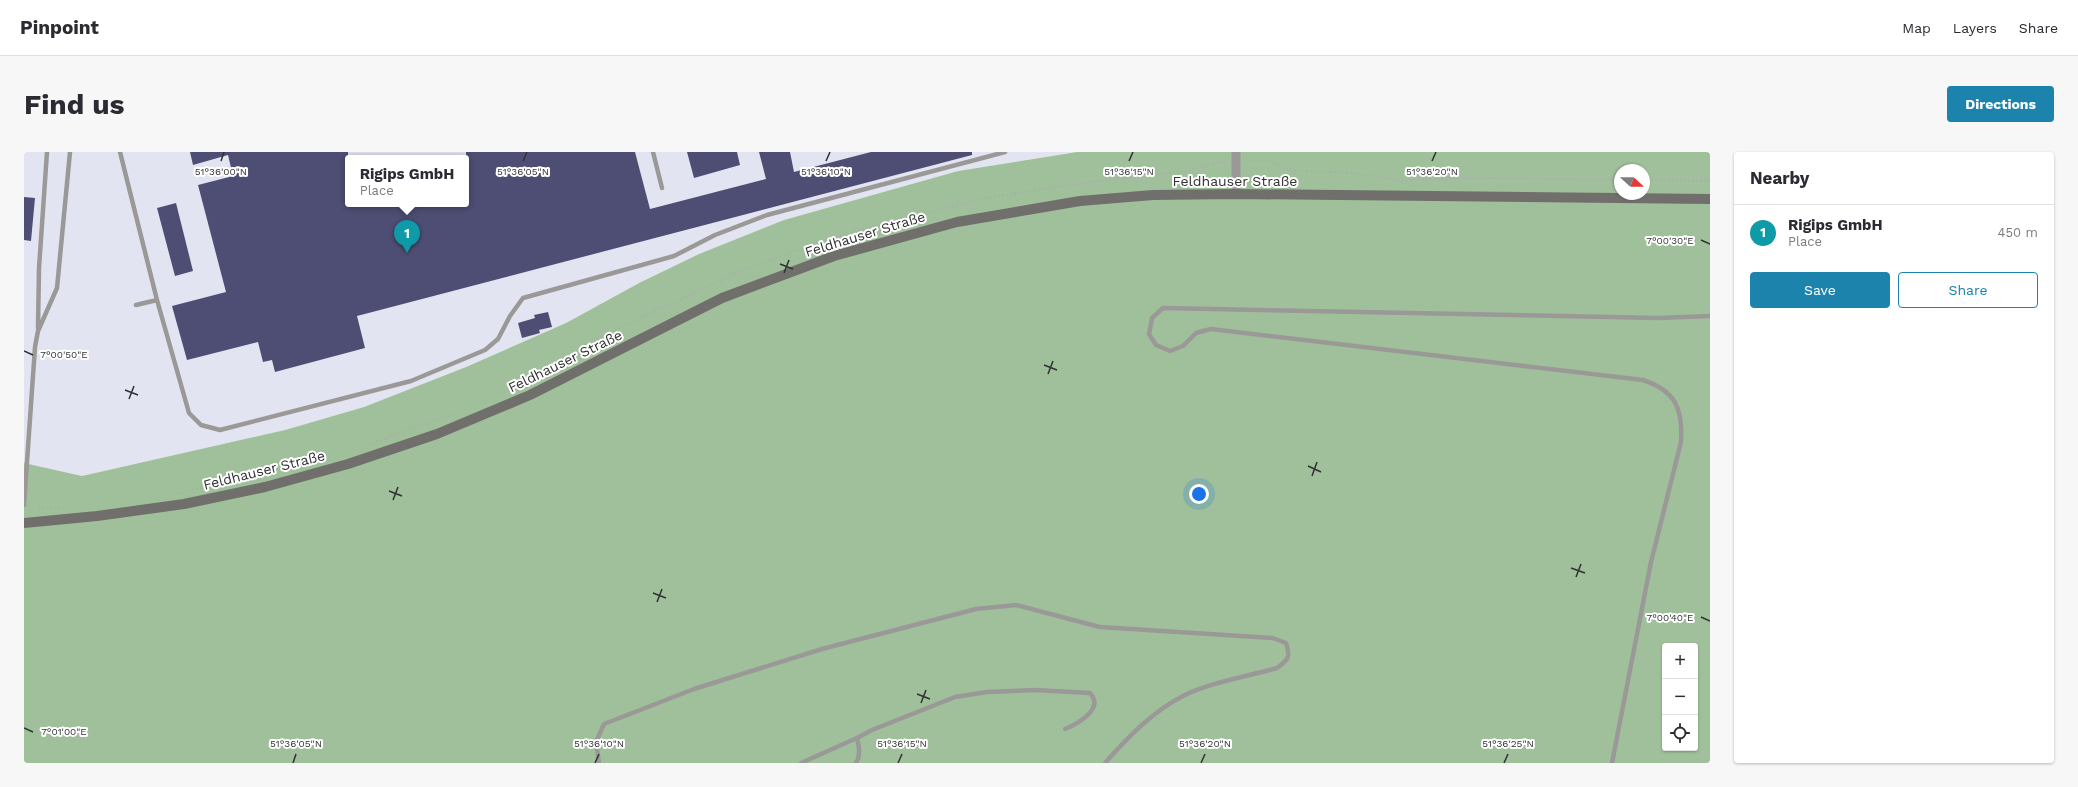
<!DOCTYPE html>
<html lang="en">
<head>
<meta charset="utf-8">
<style>
	body { margin:0; font-family:"Work Sans",sans-serif; background:#f7f7f7; color:#2b2b33 }
	.controls { position:absolute; right:12px; bottom:12px; display:grid; overflow:hidden; border-radius:4px; box-shadow:0 1px 3px #0004 }
	.controls button { width:36px; height:36px; display:grid; place-items:center; padding:0; border:0; border-bottom:1px solid #e1e1e2; background:#fff; color:#2b2b33; font:20px sans-serif }
	.compass { position:absolute; left:1590px; top:12px; width:36px; height:36px; border-radius:50%; background:#fff; box-shadow:0 1px 3px #0004; rotate:111deg }
	.you { position:absolute; left:1175px; top:342px; width:14px; height:14px; margin:-10px; border:3px solid #fff; border-radius:50%; background:#1a73e8; box-shadow:0 0 0 6px #1a73e833 }
	.badge { display:grid; place-items:center; width:26px; height:26px; border-radius:50%; background:#1c83ad; color:#fff; font-size:13px; font-weight:700 }
	.pin { position:absolute; translate:-50% -33px; filter:drop-shadow(0 1px 2px #0008) }
	.pin::after { content:''; position:absolute; top:21px; width:14px; height:12px; background:inherit; clip-path:polygon(0 0,100% 0,50% 100%) }
	.popup { position:absolute; left:321px; top:3px; width:124px; height:52px; box-sizing:border-box; display:grid; place-content:center; border-radius:4px; background:#fff; filter:drop-shadow(0 1px 3px #0005); font-size:13px; white-space:nowrap; color:#7c7c81 }
	.popup b { font-size:15px; color:#2b2b33 }
	.popup::after { content:''; position:absolute; left:50%; top:100%; margin-left:-8px; border:8px solid transparent; border-top-color:#fff }
	.list { margin:0; padding:0; list-style:none }
	h2 { display:flex; justify-content:space-between; align-items:center; height:52px; margin:0; padding:0 16px; font-size:17px }
	h2 small { font-size:13px; font-weight:400; color:#7c7c81 }
	.list li { display:grid; grid-template-columns:26px 1fr auto; gap:12px; align-items:center; box-sizing:border-box; height:56px; padding:0 16px; border-top:1px solid #e1e1e2 }
	.list b { display:block; font-size:15px; white-space:nowrap }
	.list p { margin:0; font-size:13px; white-space:nowrap; color:#7c7c81 }
	.list em { font-size:13px; font-style:normal; color:#7c7c81 }
	.actions { display:flex; gap:8px; padding:12px 16px }
	.actions a { flex:1; padding:9px 0; border:1px solid #1c83ad; border-radius:4px; text-align:center; font-size:14px; color:#1c83ad }
	.actions .main { background:#1c83ad; color:#fff }
	.icon { flex:none; width:22px; height:22px; fill:none; stroke:currentColor; stroke-width:2; stroke-linecap:round; stroke-linejoin:round }
	.map { position:relative; flex:none; width:1686px; height:611px; overflow:hidden; border-radius:4px }
	header { display:flex; align-items:center; gap:24px; box-sizing:border-box; height:56px; padding:0 20px; background:#fff; border-bottom:1px solid #e1e1e2 }
	header strong { font-size:19px }
	nav { display:flex; gap:22px; margin-inline-start:auto; font-size:14px }
	.intro { display:flex; align-items:center; justify-content:space-between; box-sizing:border-box; height:96px; padding:0 24px }
	h1 { margin:0; font-size:28px }
	.button { padding:10px 18px; border-radius:4px; background:#1c83ad; color:#fff; font-size:14px; font-weight:700 }
	main { display:flex; gap:24px; padding:0 24px }
	aside { flex:1; background:#fff; border-radius:4px; box-shadow:0 1px 3px #0004 }
	.map>svg:first-child { display:block }
</style>
</head>
<body>
<header>
<strong>Pinpoint</strong>
<nav><a>Map</a><a>Layers</a><a>Share</a></nav>
</header>
<div class="intro"><h1>Find us</h1><a class="button">Directions</a></div>
<main>
<div class="map">
<svg width="1686" height="611" viewBox="0 0 1686 611">
	<rect width="100%" height="100%" fill="#f1f1f6"/>
	<path fill="#e3e4f1" fill-rule="evenodd" d="M0,0H1053L934,19L760,68L675,102L617,130L542,171L442,215L340,255L261,278L58,324L0,311ZM324,6H442V52H324Z"/>
	<path fill="#a0c09b" fill-rule="evenodd" d="M1053,0H1686V611H0V311L58,324L261,278L340,255L442,215L542,171L617,130L675,102L760,68L934,19ZM1596,18H1620V42H1596ZM1641,494H1671V596H1641Z"/>
	<path fill="#4e4e74" d="M166,0H324V52H442V0H611L626,57L742,27L735,0H766L770,20L847,0H948V3L333,164L341,196L251,220L248,208L239,210L234,190L163,208L148,154L202,140L174,33L209,24L204,3L169,13Z
		M663,0H713L716,13L670,26Z
		M0,45L11,46L7,89L0,88Z
		M152,51L169,119L151,124L133,56Z
		M524,160L528,175L515,178L516,181L498,186L494,171L511,166L510,163Z"/>
	<g fill="none" stroke-linecap="round" stroke-linejoin="round">
		<path stroke="#a9a9ad" stroke-width="2" stroke-dasharray="1 3" stroke-linecap="butt" d="M1221,9L1244,8L1264,18L1329,21L1377,28L1465,26L1596,28
			M1620,28L1686,29
			M469,245C505,229 544,213 574,186L725,115L831,79L962,46L1088,27L1164,19L1187,11L1203,10
			M345,292L430,262
			M232,324L268,315
			M153,341L181,335
			M15,357L42,355"/>
		<path stroke="#9a9997" stroke-width="4.5" d="M96,0L133,148L165,261L177,273L196,278L387,229L461,198L474,187L486,164L499,146L650,104L691,83L743,63L981,0
			M629,0L638,36
			M112,153L133,148
			M14,176L15,116L23,0
			M0,353L11,195L14,179L33,136L46,0
			M575,611L572,590L580,572L670,537L798,497L952,457L992,453L1076,475L1249,486L1262,491C1267,505 1264,508 1253,516C1225,524 1184,531 1159,544C1128,560 1104,585 1081,611
			M777,611L833,586
			M832,611C837,603 835,595 833,586L848,578L931,545L963,540L1011,538L1066,541C1081,557 1053,572 1041,577
			M1588,611L1627,410L1657,290C1659,257 1652,239 1619,228L1187,177L1172,181L1159,194L1146,199L1132,193L1125,182L1128,166L1139,156L1634,166L1686,164"/>
		<path stroke="#9a9997" stroke-width="9" d="M1212,0V42"/>
		<path stroke="#706f6c" stroke-width="10" d="M0,371L73,364L160,352L241,335L324,312L413,282L506,243L698,146L810,104L933,70L1056,49L1129,43L1212,42L1686,47"/>
	</g>
	<path fill="none" stroke="#313133" stroke-width="1.5" d="M197,9L200,0M499,9L503,0M802,9L806,0M1105,9L1109,0M1408,9L1412,0M1677,88L1686,92M756,112L769,117M760,121L765,108M0,199L9,203M1020,213L1033,218M1024,222L1029,209M101,238L114,243M105,247L110,234M1284,314L1297,320M1288,324L1293,310M365,339L378,344M369,348L374,335M1547,416L1561,421M1552,425L1557,412M629,441L642,446M633,450L638,437M1677,465L1686,469M893,542L906,547M897,551L902,538M0,576L9,580M269,611L272,602M571,611L575,602M874,611L878,602M1177,611L1181,602M1480,611L1484,602"/>
	<g text-anchor="middle" dominant-baseline="central" stroke-width="4" stroke-linejoin="round" paint-order="stroke">
		<g font-size="14" fill="#313133" stroke="#fff">
			<text x="1211" y="29">Feldhauser Straße</text>
			<text transform="translate(841 82) rotate(-17)">Feldhauser Straße</text>
			<text transform="translate(541 209) rotate(-26)">Feldhauser Straße</text>
			<text transform="translate(240 318) rotate(-14)">Feldhauser Straße</text>
		</g>
	</g>
	<g font-size="10" text-anchor="middle" fill="#313133" stroke="#fff" stroke-width="4" stroke-linejoin="round" paint-order="stroke">
		<text x="197" y="23">51°36'00"N</text>
		<text x="499" y="23">51°36'05"N</text>
		<text x="802" y="23">51°36'10"N</text>
		<text x="1105" y="23">51°36'15"N</text>
		<text x="1408" y="23">51°36'20"N</text>
		<text x="1646" y="92">7°00'30"E</text>
		<text x="40" y="206">7°00'50"E</text>
		<text x="1646" y="469">7°00'40"E</text>
		<text x="40" y="583">7°01'00"E</text>
		<text x="272" y="595">51°36'05"N</text>
		<text x="575" y="595">51°36'10"N</text>
		<text x="878" y="595">51°36'15"N</text>
		<text x="1181" y="595">51°36'20"N</text>
		<text x="1484" y="595">51°36'25"N</text>
	</g>
</svg>
<div class="controls">
<button>+</button>
<button>−</button>
<button><svg class="icon" aria-label="locate" viewBox="0 0 24 24"><circle cx="12" cy="12" r="6"/><path d="M12 2v4M12 18v4M2 12h4M18 12h4"/></svg></button>
</div>
<svg class="compass" viewBox="-18 -18 36 36"><path d="M0-13l5 13h-10z" fill="#e53935"/><path d="M0 13l5-13h-10z" fill="#7c7c81"/></svg>
<div class="you"></div>
<div class="pin badge" style="left:383px;top:101px;background:#0f9aa8">1</div>
<div class="popup"><b>Rigips GmbH</b>Place</div>
</div>
<aside>
<h2>Nearby<small></small></h2>
<ul class="list">
<li><span class="badge" style="background:#0f9aa8">1</span><div><b>Rigips GmbH</b><p>Place</p></div><em>450 m</em></li>
</ul>
<div class="actions"><a class="main">Save</a><a>Share</a></div>
</aside>
</main>
</body>
</html>
